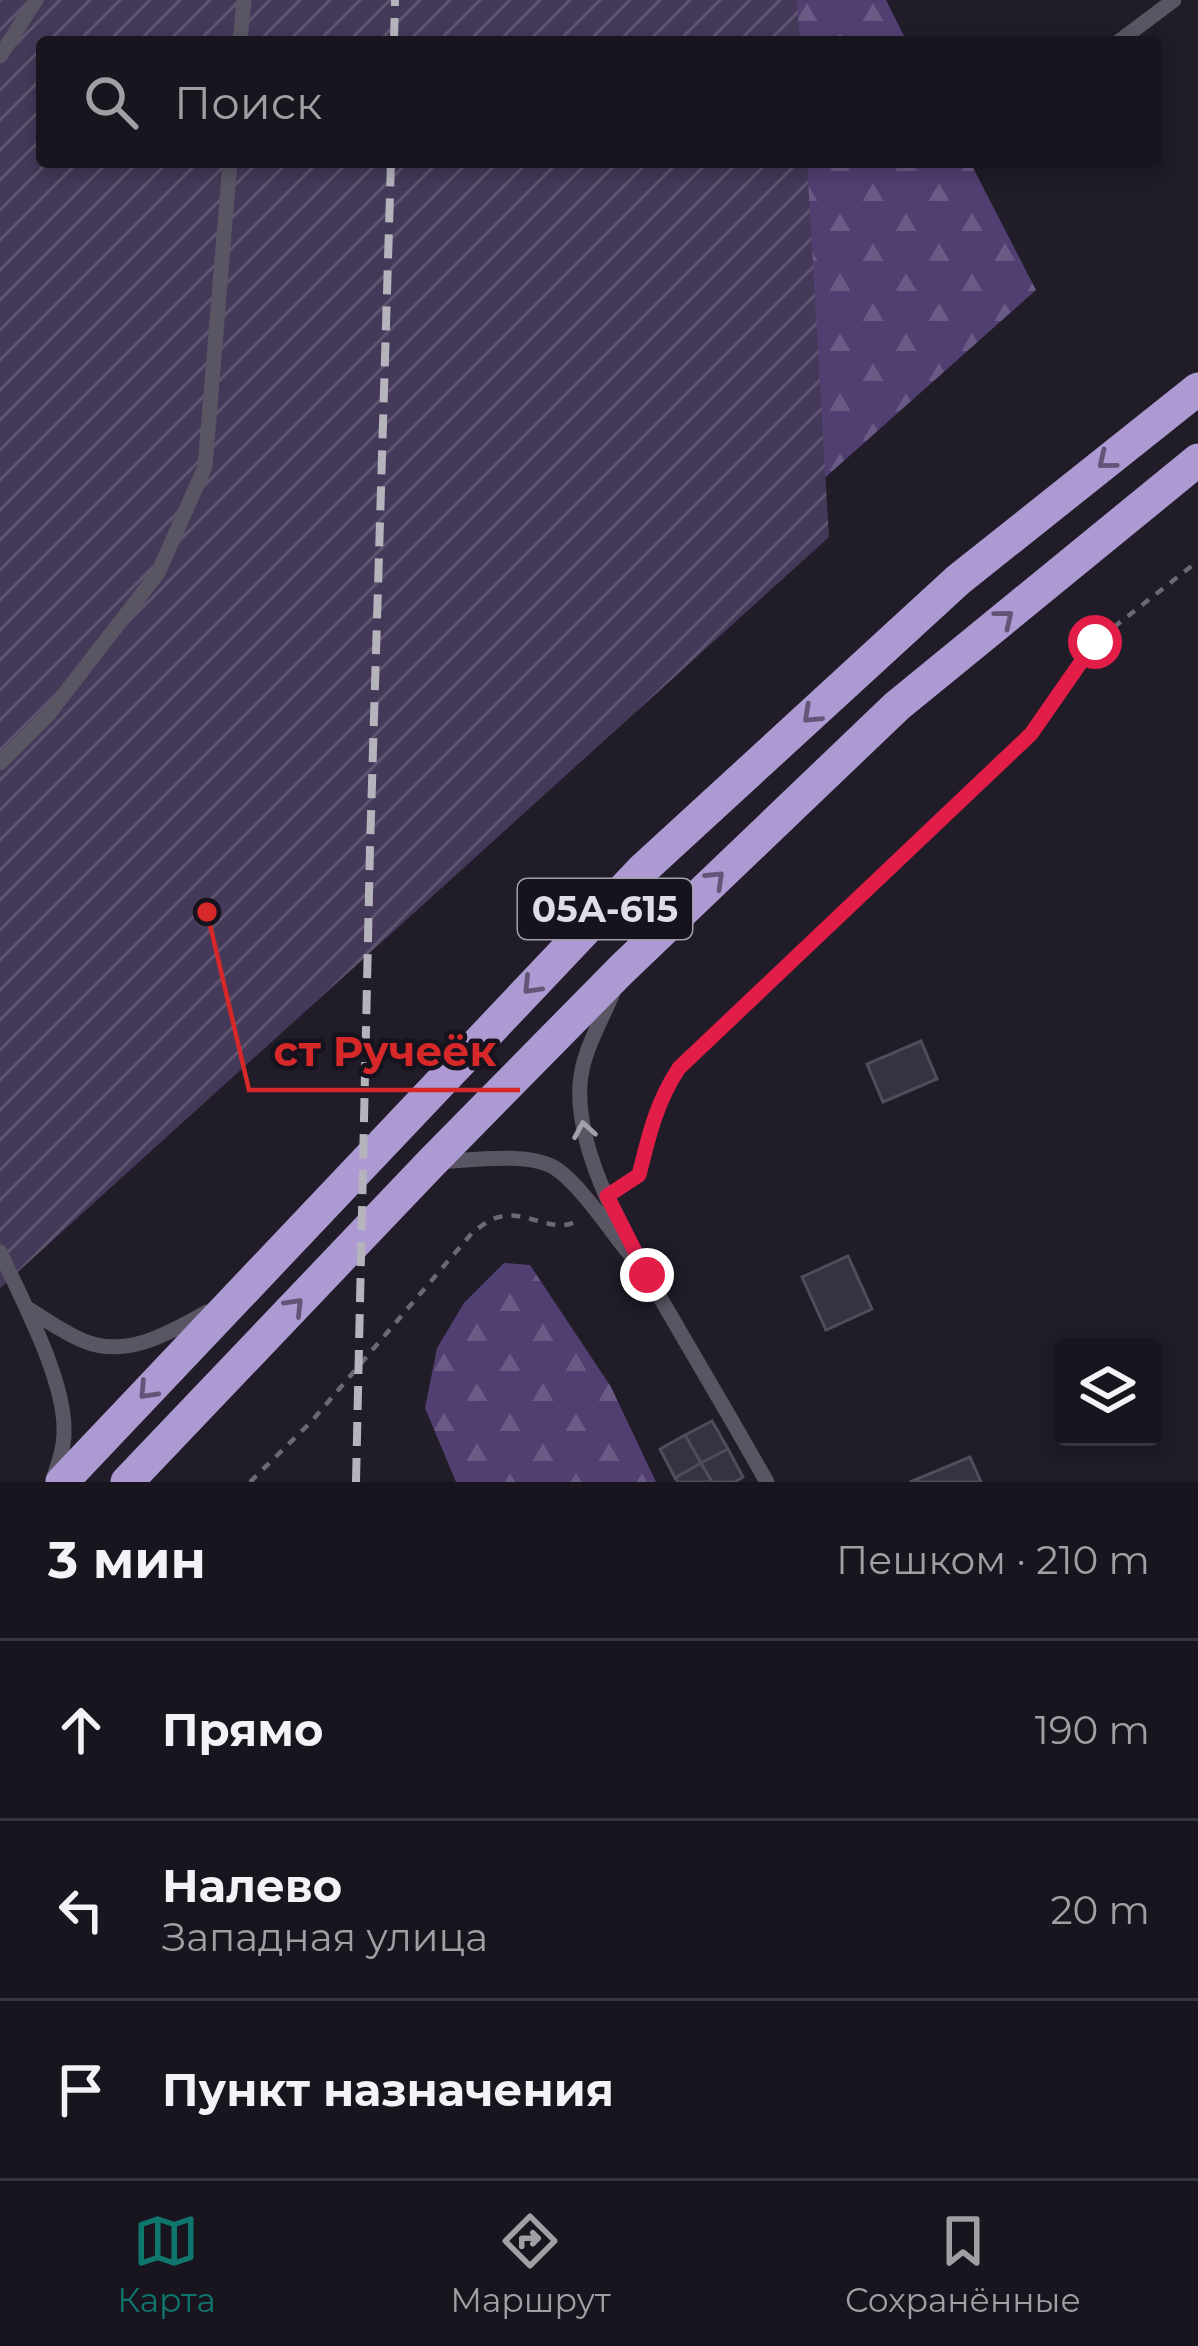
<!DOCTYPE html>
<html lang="ru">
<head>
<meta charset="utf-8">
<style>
	body { margin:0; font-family:Montserrat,sans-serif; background:#25222b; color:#f1f3f6 }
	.controls { position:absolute; right:36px; bottom:36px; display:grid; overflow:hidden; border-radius:12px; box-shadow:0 6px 18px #0003 }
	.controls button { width:108px; height:108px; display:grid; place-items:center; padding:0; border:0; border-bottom:3px solid #36343c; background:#18151e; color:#f1f3f6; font:60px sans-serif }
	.stop { position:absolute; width:36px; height:36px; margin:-27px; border:9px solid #e11d48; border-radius:50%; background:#fff }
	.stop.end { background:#e11d48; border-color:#fff; box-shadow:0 3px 12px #0008 }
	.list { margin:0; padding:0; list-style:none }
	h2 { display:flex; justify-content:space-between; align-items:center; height:156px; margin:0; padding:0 48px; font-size:51px }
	h2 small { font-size:39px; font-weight:400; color:#9f9fa4 }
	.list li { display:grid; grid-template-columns:78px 1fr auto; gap:36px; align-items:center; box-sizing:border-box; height:180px; padding:0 48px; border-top:3px solid #36343c }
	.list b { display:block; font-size:45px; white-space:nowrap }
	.list p { margin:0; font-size:39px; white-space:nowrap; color:#9f9fa4 }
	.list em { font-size:39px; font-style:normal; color:#9f9fa4 }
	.icon { flex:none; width:66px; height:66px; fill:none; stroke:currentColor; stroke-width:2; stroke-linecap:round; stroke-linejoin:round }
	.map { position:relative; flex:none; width:1198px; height:1482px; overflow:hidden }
	.search { position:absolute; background:#18151e; box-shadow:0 6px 18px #0003; left:36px; right:36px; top:36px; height:132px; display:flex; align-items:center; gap:30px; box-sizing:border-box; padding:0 42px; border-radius:12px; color:#9f9fa4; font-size:45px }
	.sheet { height:696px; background:#18151e }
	nav { display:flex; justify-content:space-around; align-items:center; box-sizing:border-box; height:168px; border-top:3px solid #36343c; background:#18151e; font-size:33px; color:#9f9fa4 }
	nav a { display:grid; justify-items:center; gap:6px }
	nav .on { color:#0f766e }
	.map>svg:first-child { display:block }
</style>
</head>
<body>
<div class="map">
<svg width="1198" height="1482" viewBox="0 0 1198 1482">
	<defs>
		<pattern id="forest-firs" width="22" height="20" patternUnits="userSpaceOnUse" patternTransform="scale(3)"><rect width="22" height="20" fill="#523f72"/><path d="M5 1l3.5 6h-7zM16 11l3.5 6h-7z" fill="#6a5a86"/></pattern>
		<pattern id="garden-furrows" width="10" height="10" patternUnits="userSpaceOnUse" patternTransform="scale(3)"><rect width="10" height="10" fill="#443959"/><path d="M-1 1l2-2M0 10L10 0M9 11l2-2" fill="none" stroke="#5f5571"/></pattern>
	</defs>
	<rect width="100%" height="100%" fill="#201c28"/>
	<path fill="url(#forest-firs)" d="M528,0H886L907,42H527Z
		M525,162H970L1036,290L512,756Z
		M504,1263L530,1265L611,1387L656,1482H456L425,1408L437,1348L464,1303Z"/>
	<path fill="url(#garden-furrows)" d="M0,0H797L800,42H42V162H807L829,537L0,1288Z"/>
	<path fill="#373240" stroke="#514c5b" stroke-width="3" d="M921,1041L937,1079L883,1102L867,1064Z
		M848,1256L872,1309L826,1330L802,1277Z
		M712,1421L728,1449L701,1463L685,1435Z
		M685,1435L701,1463L675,1478L660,1449Z
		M728,1449L743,1477L735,1482H712L701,1463Z
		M970,1457L981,1482H910Z
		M701,1463L712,1482H678L675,1478Z"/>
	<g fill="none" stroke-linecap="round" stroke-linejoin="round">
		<path stroke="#6c6974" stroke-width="4.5" stroke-dasharray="9 9" stroke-linecap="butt" d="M622,1186L639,1175C649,1136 657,1101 679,1068L1031,734L1095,642L1198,561
			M250,1482L311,1422L472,1233C480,1227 489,1219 499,1217C527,1209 555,1237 580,1219"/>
		<path stroke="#595563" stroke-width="15" d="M240,42L244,0
			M1118,42L1174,0
			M0,56L36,0
			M0,763L48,715L158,573L205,467L230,162
			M614,990C602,1021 582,1051 580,1085C575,1163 641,1264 679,1330C709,1381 738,1431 767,1482
			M435,1162C467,1161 527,1151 555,1168C578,1182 610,1230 628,1252
			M0,1252C22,1300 66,1381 64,1433C64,1449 58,1464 53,1479
			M27,1308C45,1319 64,1333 84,1341C127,1359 171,1332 207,1312"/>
		<path stroke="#ad9ad3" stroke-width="33" d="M62,1482L641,871L958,580L1198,389
			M127,1482L432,1162L621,970L897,706L1198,460"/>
		<path stroke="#b5b3bc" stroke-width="8" stroke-dasharray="24 12" stroke-linecap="butt" d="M394,42L395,0
			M356,1482L370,848L391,162"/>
	</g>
	<defs><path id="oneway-chevron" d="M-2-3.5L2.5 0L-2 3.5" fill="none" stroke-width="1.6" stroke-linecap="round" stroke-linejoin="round" transform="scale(3)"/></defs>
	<g stroke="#625678">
		<use href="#oneway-chevron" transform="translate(1106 461) rotate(141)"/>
		<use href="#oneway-chevron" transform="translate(1005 618) rotate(-39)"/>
		<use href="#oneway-chevron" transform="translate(811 715) rotate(137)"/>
		<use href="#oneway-chevron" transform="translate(716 879) rotate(-44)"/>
		<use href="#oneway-chevron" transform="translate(531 986) rotate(134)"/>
		<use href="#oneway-chevron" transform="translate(295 1306) rotate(-46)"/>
		<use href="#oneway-chevron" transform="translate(147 1391) rotate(133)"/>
	</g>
	<use stroke="#a3a0aa" href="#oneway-chevron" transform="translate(584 1130) rotate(-100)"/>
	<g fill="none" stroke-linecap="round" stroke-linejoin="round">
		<path stroke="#e11d48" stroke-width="15" d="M647,1275L607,1196L639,1175C649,1135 656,1103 679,1068L1031,734L1095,642"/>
	</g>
	<g text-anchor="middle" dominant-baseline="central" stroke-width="9" stroke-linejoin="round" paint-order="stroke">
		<rect fill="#16121e" stroke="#a3a0a9" stroke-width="3" x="518" y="879" width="174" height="60" rx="9"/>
		<g font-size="36" font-weight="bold" fill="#dfdde5">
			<text x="605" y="909">05А-615</text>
		</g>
	</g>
	<path fill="none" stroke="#d62828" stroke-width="4.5" d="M207 912L249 1090H520"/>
	<circle fill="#d62828" stroke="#16121e" stroke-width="4.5" cx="207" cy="912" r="12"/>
	<g font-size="42" text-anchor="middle" font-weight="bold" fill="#d62828" stroke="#16121e" stroke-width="9" stroke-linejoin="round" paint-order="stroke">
		<text x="385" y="1066">ст Ручеёк</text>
	</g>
</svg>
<div class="controls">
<button><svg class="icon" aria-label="layers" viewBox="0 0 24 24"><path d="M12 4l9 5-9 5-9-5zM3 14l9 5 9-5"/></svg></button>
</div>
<div class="stop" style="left:1095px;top:642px"></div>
<div class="stop end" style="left:647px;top:1275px"></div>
<div class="search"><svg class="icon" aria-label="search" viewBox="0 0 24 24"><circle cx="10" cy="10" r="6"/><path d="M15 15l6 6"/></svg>Поиск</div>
</div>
<section class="sheet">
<h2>3 мин<small>Пешком · 210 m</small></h2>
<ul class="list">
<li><svg class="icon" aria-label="ahead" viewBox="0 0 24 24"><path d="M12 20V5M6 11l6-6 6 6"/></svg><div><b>Прямо</b></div><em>190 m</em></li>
<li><svg class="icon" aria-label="left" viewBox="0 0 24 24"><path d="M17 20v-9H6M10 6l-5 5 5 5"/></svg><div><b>Налево</b><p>Западная улица</p></div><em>20 m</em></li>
<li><svg class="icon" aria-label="arrive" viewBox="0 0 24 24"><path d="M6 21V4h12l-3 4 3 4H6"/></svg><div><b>Пункт назначения</b></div></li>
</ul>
</section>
<nav>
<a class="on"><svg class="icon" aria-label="map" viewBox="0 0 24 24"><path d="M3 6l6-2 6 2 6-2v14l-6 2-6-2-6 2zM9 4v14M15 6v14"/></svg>Карта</a>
<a><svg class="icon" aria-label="directions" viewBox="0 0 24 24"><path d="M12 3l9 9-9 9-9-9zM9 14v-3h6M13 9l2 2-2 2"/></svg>Маршрут</a>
<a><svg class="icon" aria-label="saved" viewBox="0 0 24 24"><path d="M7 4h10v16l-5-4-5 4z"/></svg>Сохранённые</a>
</nav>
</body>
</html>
